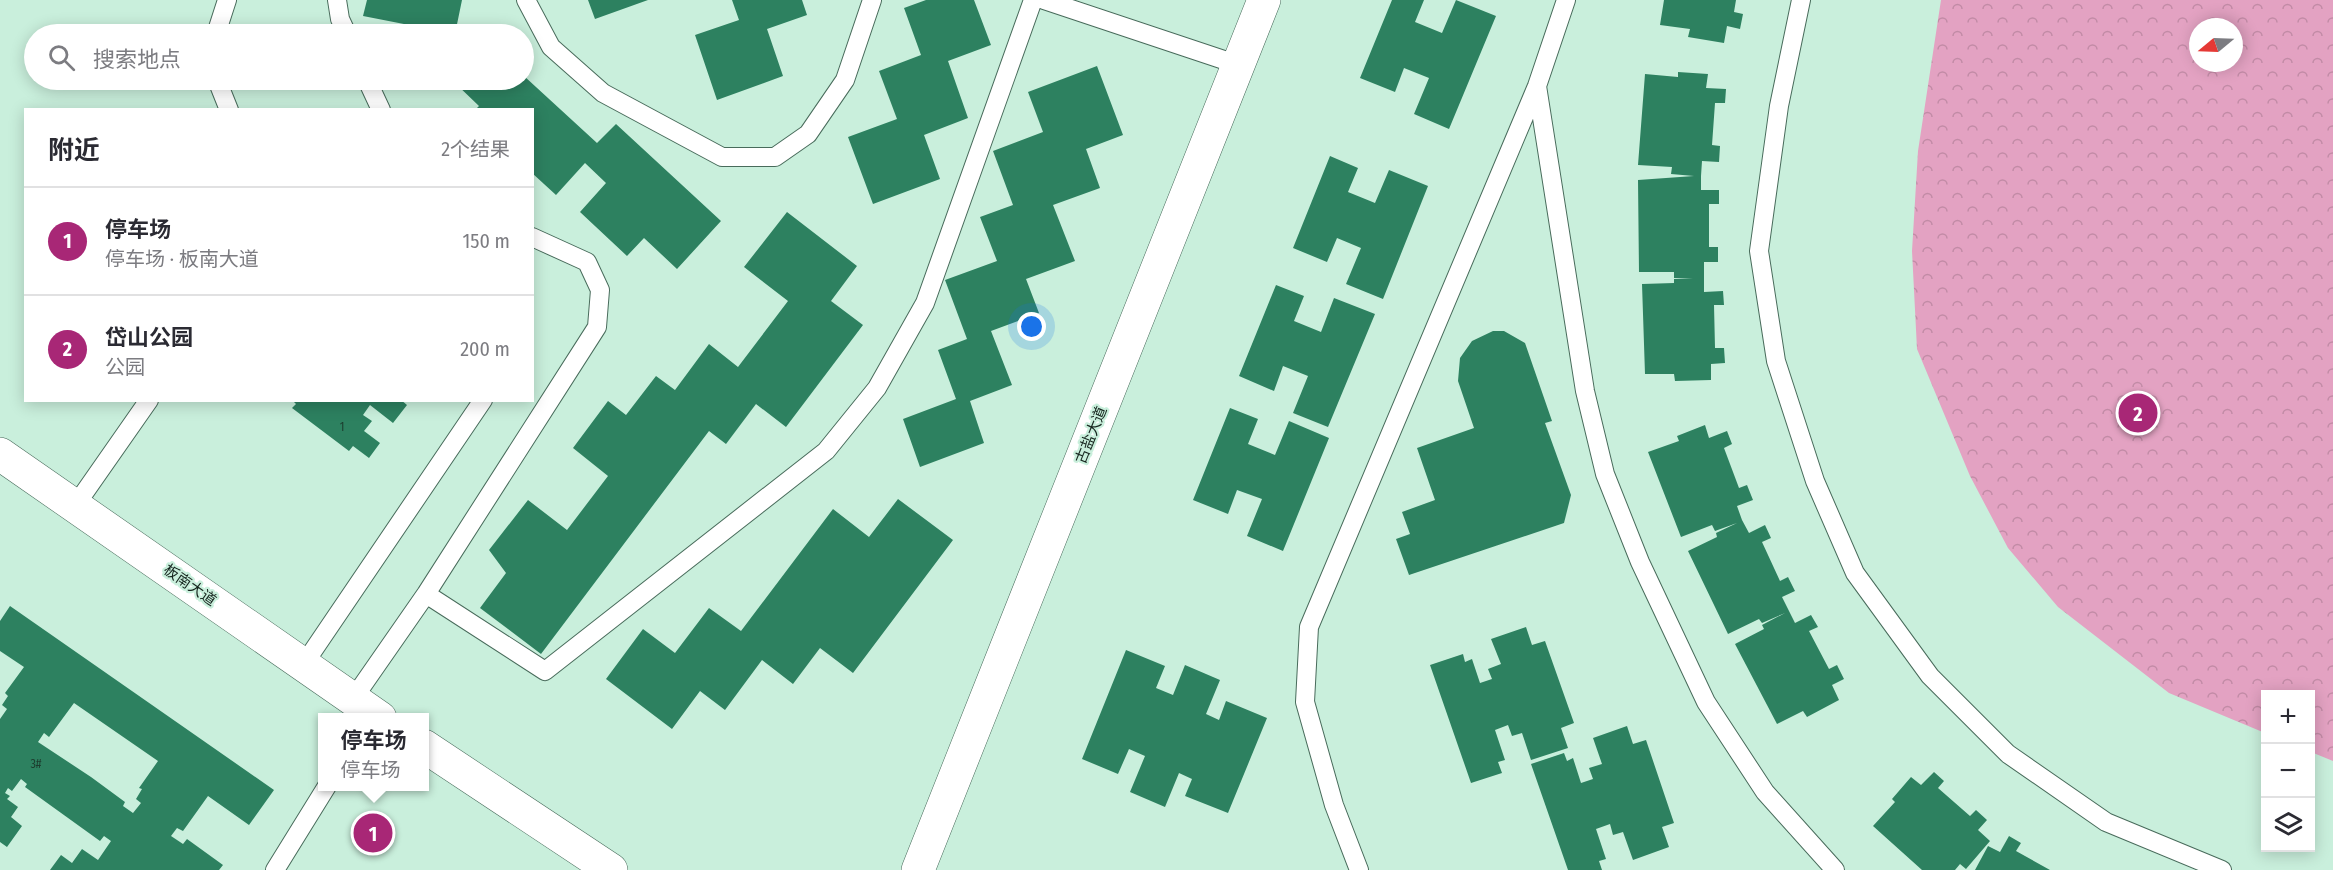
<!DOCTYPE html>
<html lang="zh">
<head>
<meta charset="utf-8">
<style>
	body { margin:0; font-family:"Fira Sans Condensed","Noto Sans SC",sans-serif; background:#f2f2f3; color:#2b2b33 }
	.controls { position:absolute; right:18px; bottom:18px; display:grid; overflow:hidden; border-radius:0px; box-shadow:0 3px 15px #0003 }
	.controls button { width:54px; height:54px; display:grid; place-items:center; padding:0; border:0; border-bottom:2px solid #e1e1e2; background:#fff; color:#2b2b33; font:30px sans-serif }
	.compass { position:absolute; left:2189px; top:18px; width:54px; height:54px; border-radius:50%; background:#fff; box-shadow:0 3px 15px #0003; rotate:251deg }
	.you { position:absolute; left:1032px; top:327px; width:21px; height:21px; margin:-15px; border:4px solid #fff; border-radius:50%; background:#1a73e8; box-shadow:0 0 0 9px #1a73e833 }
	.badge { display:grid; place-items:center; width:39px; height:39px; border-radius:50%; background:#a82776; color:#fff; font-size:20px; font-weight:700 }
	.pin { position:absolute; translate:-50% -50%; border:3px solid #fff; box-shadow:0 2px 6px #0006 }
	.popup { position:absolute; left:318px; top:713px; width:111px; height:78px; box-sizing:border-box; display:grid; place-content:center; border-radius:0px; background:#fff; filter:drop-shadow(0 2px 4px #0005); font-size:20px; white-space:nowrap; color:#7c7c81 }
	.popup b { font-size:22px; color:#2b2b33 }
	.popup::after { content:''; position:absolute; left:50%; top:100%; margin-left:-12px; border:12px solid transparent; border-top-color:#fff }
	.list { margin:0; padding:0; list-style:none }
	h2 { display:flex; justify-content:space-between; align-items:center; height:78px; margin:0; padding:0 24px; font-size:26px }
	h2 small { font-size:20px; font-weight:400; color:#7c7c81 }
	.list li { display:grid; grid-template-columns:39px 1fr auto; gap:18px; align-items:center; box-sizing:border-box; height:108px; padding:0 24px; border-top:2px solid #e1e1e2 }
	.list b { display:block; font-size:22px; white-space:nowrap }
	.list p { margin:0; font-size:20px; white-space:nowrap; color:#7c7c81 }
	.list em { font-size:20px; font-style:normal; color:#7c7c81 }
	.icon { flex:none; width:33px; height:33px; fill:none; stroke:currentColor; stroke-width:2; stroke-linecap:round; stroke-linejoin:round }
	.map { position:relative; flex:none; width:2333px; height:870px; overflow:hidden }
	.search { position:absolute; background:#fff; box-shadow:0 3px 15px #0003; left:24px; top:24px; width:510px; height:66px; display:flex; align-items:center; gap:15px; box-sizing:border-box; padding:0 21px; border-radius:33px; color:#7c7c81; font-size:22px }
	.panel { position:absolute; background:#fff; box-shadow:0 3px 15px #0003; left:24px; top:108px; width:510px; height:294px; border-radius:0px }
	.map>svg:first-child { display:block }
</style>
</head>
<body>
<div class="map">
<svg width="2333" height="870" viewBox="0 0 2333 870">
	<defs>
		<pattern id="park-crowns" width="20" height="18" patternUnits="userSpaceOnUse" patternTransform="scale(1.5)"><rect width="20" height="18" fill="#e3a2c2"/><path d="M2 6a3 3 0 1 1 6 0M12 15a3 3 0 1 1 6 0" fill="none" stroke="#c28ba6"/></pattern>
	</defs>
	<rect width="100%" height="100%" fill="#c9efdc"/>
	<path fill="url(#park-crowns)" fill-rule="evenodd" d="M1941,0H2333V761L2311,752L2310,694H2266L2265,733L2169,693L2058,607L2008,548L1970,476L1917,349L1912,251L1918,151ZM2198,27H2234V63H2198Z"/>
	<path fill="#2d8160" fill-rule="evenodd" d="M367,0H462L455,34L363,16Z
		M588,0H648L595,19Z
		M732,0H802L807,15L767,29L783,76L717,100L695,35L739,20Z
		M926,0H974L991,45L948,61L968,118L924,135L940,179L873,204L848,137L897,119L879,71L921,55L904,8Z
		M1392,0H1424L1415,22L1442,33L1456,0L1496,16L1449,129L1414,114L1429,78L1404,68L1395,92L1360,78Z
		M1664,0H1736L1734,12L1743,14L1740,29L1727,26L1724,43L1688,37L1690,29L1660,25Z
		M1097,66L1123,135L1086,149L1100,188L1053,205L1075,261L1026,279L1039,313L991,331L1012,385L970,401L984,443L920,467L903,419L956,399L938,350L967,339L945,280L997,261L980,217L1013,205L993,151L1043,132L1028,92Z
		M1678,72L1708,74L1706,88L1726,89L1725,103H1715L1712,145L1720,146L1719,162L1702,161L1701,176V190H1719V204H1709V247H1718V262H1704V292L1723,291L1724,305H1714L1715,348H1724L1725,363L1711,364V380L1675,381L1674,374H1645L1642,284L1674,283V279L1693,278H1674V272H1639L1638,180L1694,176L1671,174L1672,167L1638,165L1645,74L1678,77Z
		M524,76L597,143L616,124L721,221L677,269L644,238L627,256L580,212L606,183L585,163L556,195L532,173V110H475L479,106L454,82L456,80H524Z
		M1330,156L1358,168L1348,192L1375,203L1389,170L1428,186L1383,299L1346,284L1361,248L1337,238L1327,262L1293,248Z
		M787,212L857,266L831,301L863,325L786,427L756,404L726,444L709,431L541,654L480,608L506,573L489,550L528,500L567,530L608,476L573,448L608,401L626,415L656,376L675,390L709,344L738,367L788,301L744,267Z
		M1276,285L1304,296L1294,321L1321,332L1334,298L1375,314L1328,427L1293,413L1308,376L1283,366L1274,391L1239,376Z
		M1493,331H1504L1525,343L1552,421L1545,423L1571,495L1564,523L1409,575L1396,539L1410,534L1402,512L1435,500L1417,448L1474,428L1458,381L1460,358L1472,341Z
		M292,400H401L407,405L393,423L370,405L363,415L372,421L364,431L380,443L369,458L353,446L349,451L292,408L296,404Z
		M1230,408L1258,419L1248,444L1275,455L1289,421L1329,438L1283,551L1247,536L1262,499L1237,490L1228,514L1193,500Z
		M1705,425L1709,438L1727,431L1732,444L1724,448L1739,488L1747,485L1753,500L1737,506L1742,520L1749,533L1765,525L1771,538L1762,542L1780,581L1788,577L1795,591L1782,597L1795,623L1811,615L1818,627L1809,631L1829,669L1837,665L1844,679L1832,685L1839,700L1807,717L1803,711L1777,724L1735,644L1764,629L1762,625L1785,613L1762,623L1759,619L1728,634L1688,551L1717,537L1716,533L1737,523L1715,531L1712,525L1681,537L1648,452L1679,441L1677,436Z
		M898,499L953,540L853,673L820,648L793,684L762,660L725,710L700,691L672,729L606,679L643,629L675,653L709,608L741,631L833,509L869,537Z
		M10,606L274,790L249,825L208,796L183,831L177,828L171,836L183,844L187,839L223,865L219,870H50L61,855L72,863L82,849L98,860L111,841L104,836L100,841L25,787L27,784L21,779L12,791L8,788L5,793L10,796L7,799L18,807L11,817L22,826L7,847L0,842V719L7,709L2,705L8,696L5,693L24,667L0,651V621ZM74,703L158,761L139,788L142,789L136,799L141,803L133,813L123,806L125,802L91,777L38,742L44,733L49,737Z
		M1526,627L1532,645L1545,641L1574,723L1561,728L1568,748L1531,760L1522,733L1512,736L1508,725L1495,730L1505,760L1498,762L1502,773L1471,783L1430,665L1463,654L1465,662L1472,659L1480,683L1492,679L1488,669L1501,664L1491,639Z
		M1126,650L1165,666L1156,688L1173,695L1185,665L1220,680L1206,714L1219,720L1226,701L1267,718L1228,813L1185,796L1192,779L1179,773L1165,807L1130,792L1145,756L1129,749L1118,774L1082,759Z
		M1627,726L1633,744L1646,740L1674,823L1662,827L1669,847L1633,860L1623,832L1613,835L1610,824L1596,829L1606,859L1599,861L1602,870H1568L1531,764L1564,753L1567,761L1573,758L1581,783L1593,779L1589,768L1602,764L1593,738Z
		M1934,772L1944,781L1938,788L1970,816L1976,810L1987,820L1978,830L1990,841L1966,869L1960,864L1955,870H1922L1873,826L1895,802L1892,799L1911,777L1921,785Z
		M2009,836L2021,843L2016,851L2050,870H1975L1988,846L2000,852Z"/>
	<g fill="none" stroke-linecap="round" stroke-linejoin="round">
		<g stroke="#486b5b" stroke-width="20">
			<path id="service" d="M337,0L340,19L347,34
				M526,0L551,47L603,93L722,157H775L808,134L845,80L872,0
				M1044,0L1239,65
				M1801,0L1779,106L1759,251L1776,361L1815,481L1855,573L1930,676L2008,754L2106,822L2222,870
				M216,34L227,0
				M217,80L229,110
				M367,80L381,110
				M1537,86L1585,391L1605,474L1640,562L1706,702L1765,792L1835,870
				M75,506L149,400
				M426,594L545,671L826,451L877,388L925,303L1033,0
				M304,664L483,400
				M353,699L426,594L597,327L600,290L587,262L532,237
				M275,870L327,786
				M1359,870L1334,805L1305,702L1309,627L1537,86L1566,0"/>
		</g>
		<g stroke="#486b5b" stroke-width="34">
			<path id="tertiary" d="M918,870L1264,0"/>
		</g>
		<g stroke="#486b5b" stroke-width="34">
			<path id="secondary" d="M0,454L380,718
				M424,746L611,870"/>
		</g>
		<use href="#service" stroke="#fff" stroke-width="18"/>
		<use href="#tertiary" stroke="#fff" stroke-width="33"/>
		<use href="#secondary" stroke="#fff" stroke-width="33"/>
	</g>
	<g text-anchor="middle" dominant-baseline="central" stroke-width="4.5" stroke-linejoin="round" paint-order="stroke">
		<g font-size="12" fill="#1c3c2e">
			<text x="342" y="427">1</text>
			<text x="36" y="764">3#</text>
		</g>
		<g font-size="15" fill="#16251e" stroke="#c9efdc">
			<text transform="translate(1091 435) rotate(-68)">古盐大道</text>
			<text transform="translate(190 585) rotate(35)">板南大道</text>
		</g>
	</g>
</svg>
<div class="controls">
<button>+</button>
<button>−</button>
<button><svg class="icon" aria-label="layers" viewBox="0 0 24 24"><path d="M12 4l9 5-9 5-9-5zM3 14l9 5 9-5"/></svg></button>
</div>
<svg class="compass" viewBox="-18 -18 36 36"><path d="M0-13l5 13h-10z" fill="#e53935"/><path d="M0 13l5-13h-10z" fill="#7c7c81"/></svg>
<div class="you"></div>
<div class="pin badge" style="left:373px;top:833px">1</div>
<div class="popup"><b>停车场</b>停车场</div>
<div class="pin badge" style="left:2138px;top:413px">2</div>
<div class="search"><svg class="icon" aria-label="search" viewBox="0 0 24 24"><circle cx="10" cy="10" r="6"/><path d="M15 15l6 6"/></svg>搜索地点</div>
<section class="panel">
<h2>附近<small>2个结果</small></h2>
<ul class="list">
<li><span class="badge">1</span><div><b>停车场</b><p>停车场 · 板南大道</p></div><em>150 m</em></li>
<li><span class="badge">2</span><div><b>岱山公园</b><p>公园</p></div><em>200 m</em></li>
</ul>
</section>
</div>
</body>
</html>
